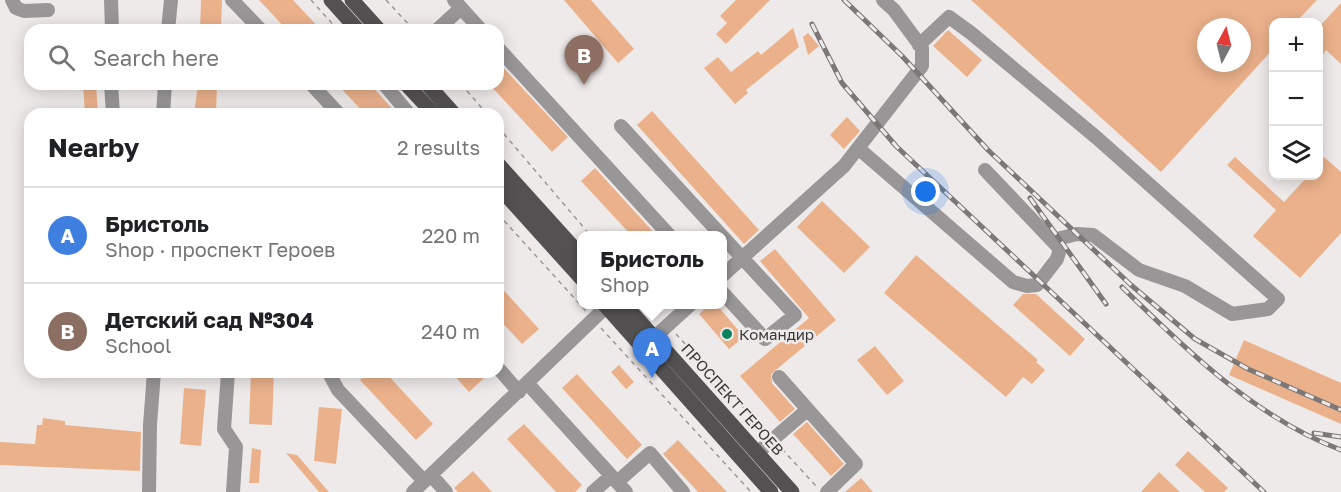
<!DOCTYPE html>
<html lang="en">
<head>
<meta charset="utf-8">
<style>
	body { margin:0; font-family:"Golos Text",sans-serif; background:#f6f6f6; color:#202124 }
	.controls { position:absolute; right:18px; top:18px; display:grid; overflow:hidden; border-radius:12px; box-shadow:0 3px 15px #0003 }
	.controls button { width:54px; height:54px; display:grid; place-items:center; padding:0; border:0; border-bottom:2px solid #e0e0e0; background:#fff; color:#202124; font:30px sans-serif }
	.compass { position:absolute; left:1197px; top:18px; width:54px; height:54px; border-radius:50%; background:#fff; box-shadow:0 3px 15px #0003; rotate:7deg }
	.you { position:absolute; left:926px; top:192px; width:21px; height:21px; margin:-15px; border:4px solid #fff; border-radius:50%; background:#1a73e8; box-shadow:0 0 0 9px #1a73e833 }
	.badge { display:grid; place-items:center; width:39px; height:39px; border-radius:50%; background:#0d805e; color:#fff; font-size:20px; font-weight:700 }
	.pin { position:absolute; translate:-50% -50px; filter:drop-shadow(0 2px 3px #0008) }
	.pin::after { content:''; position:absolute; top:32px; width:21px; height:18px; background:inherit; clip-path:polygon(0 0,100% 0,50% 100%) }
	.popup { position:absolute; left:577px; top:231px; width:150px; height:78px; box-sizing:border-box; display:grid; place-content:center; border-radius:12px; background:#fff; filter:drop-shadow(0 2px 4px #0005); font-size:20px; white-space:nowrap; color:#757577 }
	.popup b { font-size:22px; color:#202124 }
	.popup::after { content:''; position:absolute; left:50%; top:100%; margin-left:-12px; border:12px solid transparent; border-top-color:#fff }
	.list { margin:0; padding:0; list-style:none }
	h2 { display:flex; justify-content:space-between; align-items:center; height:78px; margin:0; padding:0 24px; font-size:26px }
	h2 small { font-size:20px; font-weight:400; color:#757577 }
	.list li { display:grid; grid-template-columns:39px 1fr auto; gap:18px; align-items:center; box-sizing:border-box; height:96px; padding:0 24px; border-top:2px solid #e0e0e0 }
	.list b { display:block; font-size:22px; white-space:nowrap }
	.list p { margin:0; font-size:20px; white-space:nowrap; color:#757577 }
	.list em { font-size:20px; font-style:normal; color:#757577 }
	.icon { flex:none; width:33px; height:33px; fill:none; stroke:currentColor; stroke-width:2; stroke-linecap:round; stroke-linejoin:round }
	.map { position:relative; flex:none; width:1341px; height:492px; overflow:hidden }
	.search { position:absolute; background:#fff; box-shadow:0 3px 15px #0003; left:24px; top:24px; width:480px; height:66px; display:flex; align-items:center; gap:15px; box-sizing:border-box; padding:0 21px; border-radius:18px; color:#757577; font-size:22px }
	.panel { position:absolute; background:#fff; box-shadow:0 3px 15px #0003; left:24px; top:108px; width:480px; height:270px; border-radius:18px }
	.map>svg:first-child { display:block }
</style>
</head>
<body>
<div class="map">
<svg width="1341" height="492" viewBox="0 0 1341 492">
	<rect width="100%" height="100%" fill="#efeaea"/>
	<path fill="#ebb18b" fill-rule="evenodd" d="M201,0H222L221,30H200Z
		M259,0H293L321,30H287Z
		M564,0H591L634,49L618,63Z
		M736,0H770L726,44L716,34L727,23L720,16Z
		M971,0H1317L1296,22H1274V48L1161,172ZM1206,27H1242V63H1206Z
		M1341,3V64L1326,50L1323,55L1318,51V28Z
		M793,28L799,47L746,90L748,93L735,104L704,68L718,57L731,72L758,51L761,55Z
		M948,30L982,60L967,77L933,46Z
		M808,33L819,46L808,55L803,37Z
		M498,62L568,137L552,152L489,84H498Z
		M83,84H96L98,114H85Z
		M198,84H217L216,114H194Z
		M337,84H370L397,114H365Z
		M652,111L759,230L744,244L637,125Z
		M847,117L860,131L844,149L830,135Z
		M1235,157L1284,202L1308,176H1318V164L1324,157L1341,172V233L1300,278L1253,236L1276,210L1227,165Z
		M595,168L657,236H632L581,181Z
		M822,201L870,247L844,273L797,227Z
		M775,249L836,320L771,374L772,383L795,409L780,422L740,376L809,318L760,261Z
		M916,255L1038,360L1036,362L1045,370L1032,384L1023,377L1006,397L884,293Z
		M498,284L539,329L522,344L498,318Z
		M1023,294H1036L1085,339L1070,356L1013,305Z
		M710,304H716L744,337L729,349L699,314Z
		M1244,340L1341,383V424L1229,375Z
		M875,346L904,381L887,395L857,360Z
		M619,365L634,382L626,389L611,372Z
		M251,372H274L272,425L249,424Z
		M369,372H385L433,424L416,440L360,380Z
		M451,372H480L485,377L469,392Z
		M577,374L642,445L627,459L562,388Z
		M184,388L206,390L201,446L180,444Z
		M319,407L342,409L336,464L314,461Z
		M43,418L65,421V425L141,432L140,471L0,465V442L35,444L37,425H42Z
		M807,422L844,464L831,476L793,434Z
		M524,424L582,485L575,492H556L507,439Z
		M678,440L727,492H698L663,454Z
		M252,448L261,450L259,483H249Z
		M1188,451L1228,488L1224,492H1205L1175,465Z
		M286,453L297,455L329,492H319Z
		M473,471L492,492H458L454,488Z
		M1159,472L1180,492H1141Z
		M861,478L873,492H845Z"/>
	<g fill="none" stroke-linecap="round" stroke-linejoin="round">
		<path stroke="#9b9897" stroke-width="1.5" stroke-dasharray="4.5 4.5" stroke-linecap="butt" d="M311,0L338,30
			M386,0L414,30
			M461,84L487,114
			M498,127L591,236
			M498,214L586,311
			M650,304L661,317
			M601,328L751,492
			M676,334L764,430
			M782,449L817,487"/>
		<path stroke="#989697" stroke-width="14" d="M12,0L16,8L24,11L48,10
			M111,0L112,30
			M232,0L261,30
			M454,0L481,30
			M168,30L171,0
			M437,30L461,8
			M919,45L949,17L971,33L1097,138L1278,299L1268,309L1232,314L1185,286L1139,270L1093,235L1077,234L1053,240
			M498,48L670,236
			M111,84L113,114
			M384,84L409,114
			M312,85L339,114
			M163,114L165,84
			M621,126L722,236
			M858,148L1013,282L1027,286L1037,285L1057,259L1060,249L985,170
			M722,236L795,315L765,339L722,292
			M722,276L844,166L922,66V48L894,10L883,0
			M646,345L691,304
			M498,368L519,392
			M228,372L224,429L236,447L233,492
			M332,372L331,377L338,390L424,481
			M779,377L856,464L827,492
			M528,384L626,492
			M757,453L807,410
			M431,475L446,492
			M617,482L650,453L683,492
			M149,492L150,425L154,372
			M413,492L606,307
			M593,492L611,476"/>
		<path stroke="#545152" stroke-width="15" d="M331,0L358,30
			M352,0L379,30
			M406,84L434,114
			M427,84L454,114
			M498,164L582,257
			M498,186L582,279
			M604,304L771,492
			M624,304L792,492"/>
		<g stroke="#7b7877" stroke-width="5">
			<path id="rail" d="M844,0L902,56L988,150L1131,285L1195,339L1248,369L1341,410
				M812,24L842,83L896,146L1264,492
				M1030,198L1106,304
				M1122,287C1186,350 1256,418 1341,450
				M1314,433L1341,437"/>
		</g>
		<use href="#rail" stroke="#efeaea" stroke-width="3" stroke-dasharray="9" stroke-linecap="butt"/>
	</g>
	<circle fill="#0d805e" stroke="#efeaea" stroke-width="2" cx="727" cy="334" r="6"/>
	<g text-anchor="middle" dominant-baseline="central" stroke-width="5" stroke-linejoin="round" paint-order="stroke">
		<g font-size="15" fill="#3b3938" stroke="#efeaea" text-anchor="start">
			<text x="739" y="334">Командир</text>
		</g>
		<g font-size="15" fill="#3b3938" stroke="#efeaea">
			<text transform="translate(733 399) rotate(48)">ПРОСПЕКТ ГЕРОЕВ</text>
		</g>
	</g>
</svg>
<div class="controls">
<button>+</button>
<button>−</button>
<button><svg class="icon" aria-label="layers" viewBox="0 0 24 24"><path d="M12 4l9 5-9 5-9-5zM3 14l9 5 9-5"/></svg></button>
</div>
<svg class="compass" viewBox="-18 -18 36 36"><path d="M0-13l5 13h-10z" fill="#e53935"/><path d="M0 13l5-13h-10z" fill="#757577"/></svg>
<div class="you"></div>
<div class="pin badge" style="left:652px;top:378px;background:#3f7fe0">A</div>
<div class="popup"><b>Бристоль</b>Shop</div>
<div class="pin badge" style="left:584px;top:85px;background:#8d6e63">B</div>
<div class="search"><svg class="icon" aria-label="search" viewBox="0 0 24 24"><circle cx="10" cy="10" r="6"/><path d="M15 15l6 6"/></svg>Search here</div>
<section class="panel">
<h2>Nearby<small>2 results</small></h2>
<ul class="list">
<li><span class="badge" style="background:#3f7fe0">A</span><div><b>Бристоль</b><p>Shop · проспект Героев</p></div><em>220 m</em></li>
<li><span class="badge" style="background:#8d6e63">B</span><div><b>Детский сад №304</b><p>School</p></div><em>240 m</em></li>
</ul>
</section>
</div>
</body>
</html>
